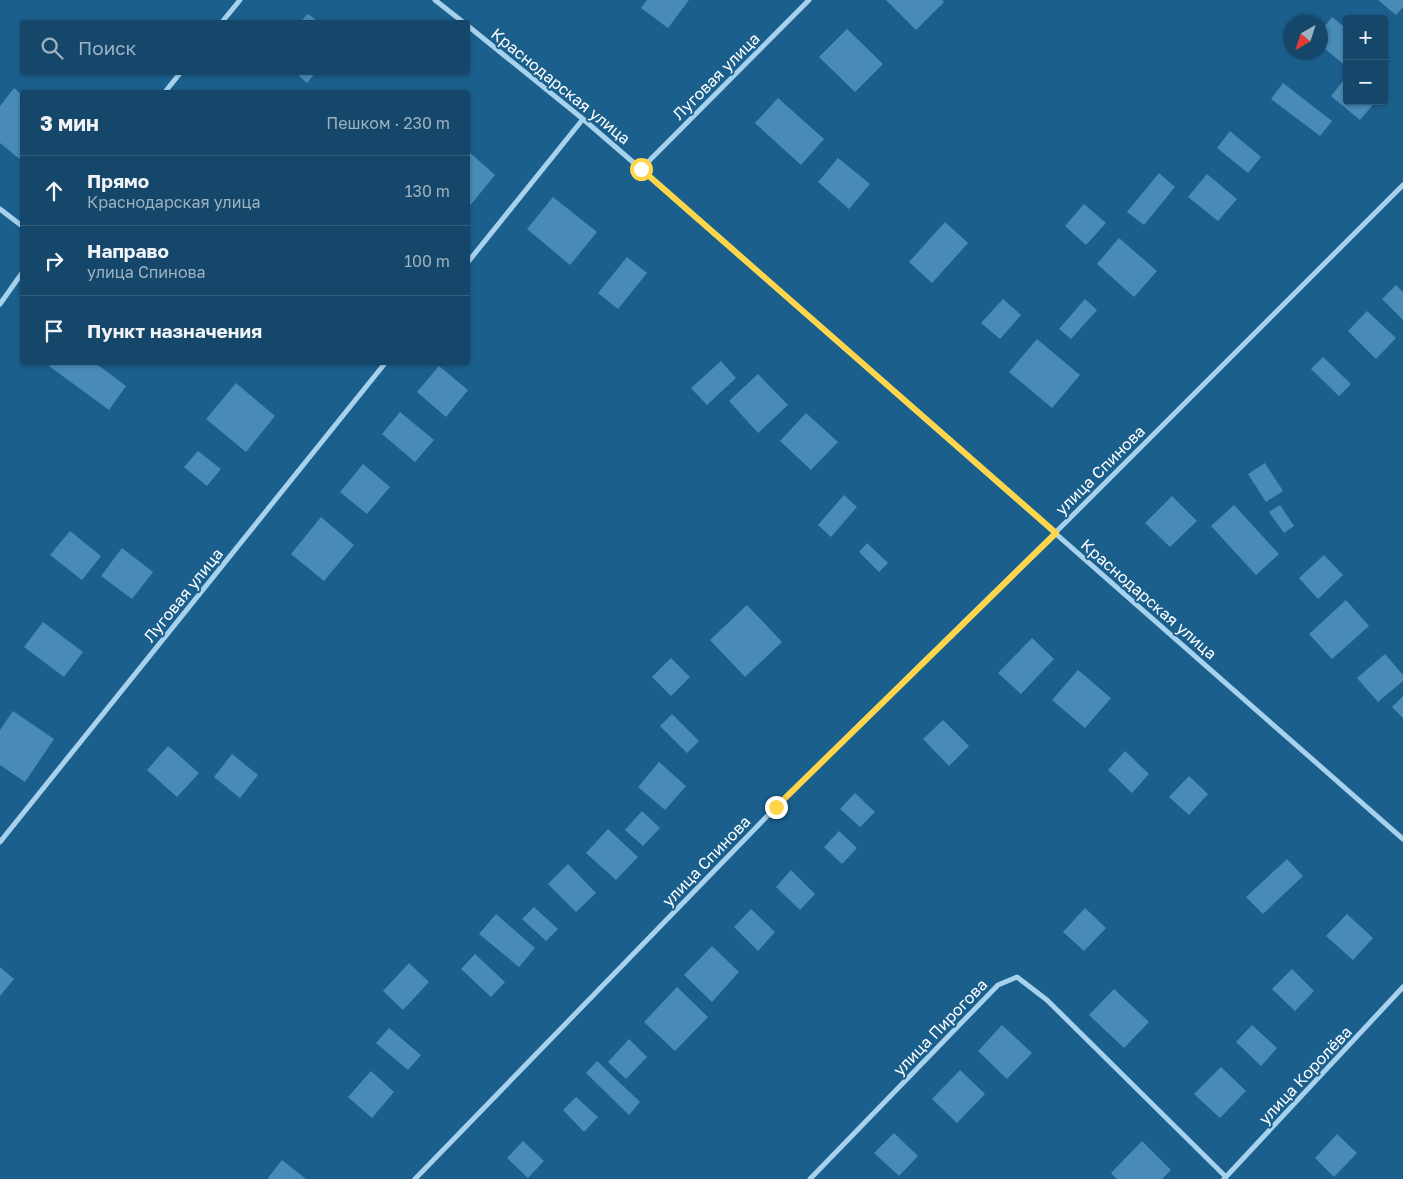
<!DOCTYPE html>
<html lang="ru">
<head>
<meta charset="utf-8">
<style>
	body { margin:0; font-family:"Golos Text",sans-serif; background:#1d4e70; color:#f1f3f6 }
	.controls { position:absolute; right:15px; top:15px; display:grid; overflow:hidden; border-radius:5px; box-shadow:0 1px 4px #0004 }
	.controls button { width:45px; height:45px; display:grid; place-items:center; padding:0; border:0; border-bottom:1px solid #335f7e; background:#14476a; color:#f1f3f6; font:25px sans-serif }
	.compass { position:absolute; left:1283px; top:15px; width:45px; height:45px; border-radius:50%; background:#14476a; box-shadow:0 1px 4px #0004; rotate:219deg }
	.stop { position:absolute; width:15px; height:15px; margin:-11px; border:4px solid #ffd54a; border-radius:50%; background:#fff }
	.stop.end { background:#ffd54a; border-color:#fff; box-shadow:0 1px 5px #0008 }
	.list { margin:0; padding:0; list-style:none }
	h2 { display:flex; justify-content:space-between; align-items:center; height:65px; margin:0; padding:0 20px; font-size:21px }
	h2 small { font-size:16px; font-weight:400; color:#9db2c1 }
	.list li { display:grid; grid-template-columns:32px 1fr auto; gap:15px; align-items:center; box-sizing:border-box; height:70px; padding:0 20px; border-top:1px solid #335f7e }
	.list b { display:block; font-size:19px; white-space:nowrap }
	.list p { margin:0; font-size:16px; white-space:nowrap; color:#9db2c1 }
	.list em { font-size:16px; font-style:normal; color:#9db2c1 }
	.icon { flex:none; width:28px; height:28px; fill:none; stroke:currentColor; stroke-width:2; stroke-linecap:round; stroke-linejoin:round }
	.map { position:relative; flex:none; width:1403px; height:1179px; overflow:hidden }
	.search { position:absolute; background:#14476a; box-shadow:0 1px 4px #0004; left:20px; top:20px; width:450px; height:55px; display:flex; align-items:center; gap:12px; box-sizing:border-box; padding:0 18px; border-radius:5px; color:#9db2c1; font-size:19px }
	.panel { position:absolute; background:#14476a; box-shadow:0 1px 4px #0004; left:20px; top:90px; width:450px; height:275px; border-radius:5px }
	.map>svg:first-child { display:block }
</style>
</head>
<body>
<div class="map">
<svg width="1403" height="1179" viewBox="0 0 1403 1179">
	<rect width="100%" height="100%" fill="#1b5f8d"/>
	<path fill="#488bb7" d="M647,0H689L668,28L641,8Z
		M886,0H942L944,2L916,30Z
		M1378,0H1403V7L1396,15Z
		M308,14L319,22H300Z
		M1332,17L1347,29V67L1320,45V32Z
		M847,29L883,64L855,92L819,57Z
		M295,72H316L307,83Z
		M1347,76V101H1376L1360,120L1331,96Z
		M1283,83L1332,121L1320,136L1271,99Z
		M14,88L22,95V161L0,143V106Z
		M778,98L824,139L801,165L755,123Z
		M1230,131L1261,157L1248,173L1217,148Z
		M468,151L495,175L468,208Z
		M838,158L870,184L849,209L818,182Z
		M1159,173L1175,187L1144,225L1127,212Z
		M1207,174L1237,199L1218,221L1188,197Z
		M553,197L597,232L570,265L527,229Z
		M1084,204L1106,223L1086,245L1065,226Z
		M945,222L968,243L932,283L909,262Z
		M1119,238L1157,271L1134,297L1097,264Z
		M627,257L647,273L618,309L598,293Z
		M1396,285L1403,292V320L1382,299Z
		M1003,299L1021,315L1000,339L981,323Z
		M1085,299L1097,310L1071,339L1059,329Z
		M1367,311L1396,338L1376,359L1348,331Z
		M1037,339L1080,375L1052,408L1009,372Z
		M1323,357L1351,384L1339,396L1311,369Z
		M721,361L736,378L707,405L691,388Z
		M52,362H94L126,386L109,410L49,366Z
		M439,366L468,390L446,417L417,392Z
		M758,374L788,405L758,433L729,401Z
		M236,383L275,416L246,452L206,419Z
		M400,412L434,440L415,462L382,434Z
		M806,413L838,442L811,470L780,441Z
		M198,451L221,469L207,486L184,467Z
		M1265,463L1283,491L1266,502L1248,474Z
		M363,464L390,487L367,514L340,492Z
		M844,495L857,507L831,537L818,525Z
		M1172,496L1197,521L1170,547L1145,523Z
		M1234,505L1279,554L1256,575L1211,526Z
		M1280,505L1294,526L1284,533L1269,512Z
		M321,517L354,545L324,581L291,554Z
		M70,531L101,556L82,580L50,555Z
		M867,543L888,563L879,572L859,552Z
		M122,548L153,572L132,599L101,576Z
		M1324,555L1343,575L1318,599L1299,578Z
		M1346,600L1369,626L1332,659L1309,634Z
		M747,605L782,642L745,677L710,640Z
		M43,622L83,652L64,677L24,647Z
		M1032,638L1054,659L1021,694L998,673Z
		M1385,654L1403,675V681L1378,702L1357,678Z
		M671,658L690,677L671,696L652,677Z
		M1078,670L1111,698L1085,728L1052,700Z
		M1403,696V718L1392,707Z
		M13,711L54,739L25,782L0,765V730Z
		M672,714L699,741L687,753L660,726Z
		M943,720L969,746L949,766L923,739Z
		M168,746L199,773L177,797L147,770Z
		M1125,751L1149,774L1132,793L1108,770Z
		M232,754L258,775L240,798L214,777Z
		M659,762L686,786L665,810L638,787Z
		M1189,776L1208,794L1189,815L1169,797Z
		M855,793L875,812L860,827L840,809Z
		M642,811L660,828L643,846L625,830Z
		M608,829L638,857L616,880L586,853Z
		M839,831L857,848L842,864L824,847Z
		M1287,859L1303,876L1263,914L1246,897Z
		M568,864L596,893L576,912L548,884Z
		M791,870L815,894L800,910L776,887Z
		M534,907L558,929L546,941L522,919Z
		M1085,908L1106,928L1084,951L1063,932Z
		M751,909L775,932L758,951L734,927Z
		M496,914L535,948L519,967L479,934Z
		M1347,914L1373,938L1353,960L1326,936Z
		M712,946L739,972L712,1002L684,975Z
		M475,954L505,982L491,997L461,969Z
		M409,963L429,982L403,1010L383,991Z
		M0,967L14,979L0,996Z
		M1292,969L1314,991L1295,1011L1272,989Z
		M677,987L708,1017L675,1051L644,1022Z
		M1114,989L1149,1022L1124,1048L1089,1015Z
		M1002,1025L1032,1053L1007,1079L978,1051Z
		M1252,1025L1277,1048L1261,1066L1236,1042Z
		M389,1028L421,1055L408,1070L376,1043Z
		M629,1039L647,1057L626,1079L608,1062Z
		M597,1061L640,1102L629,1115L586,1073Z
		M1221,1067L1246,1091L1220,1118L1194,1094Z
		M960,1070L985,1094L957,1123L932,1099Z
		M371,1071L394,1092L372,1118L348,1097Z
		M576,1097L598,1117L584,1132L563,1110Z
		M894,1133L918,1156L899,1176L874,1153Z
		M1337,1134L1357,1153L1334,1177L1315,1158Z
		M523,1141L544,1161L528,1178L507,1158Z
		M1142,1141L1171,1170L1162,1179H1117L1111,1173Z
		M282,1160L306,1179H269L268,1178Z"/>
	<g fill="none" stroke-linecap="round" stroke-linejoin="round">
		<path stroke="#a7d2ee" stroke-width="5" d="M435,0L463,22
			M222,22L240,0
			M468,26L583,119L641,169L1403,839
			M165,92L181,72
			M641,169L809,0
			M0,209L22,226
			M468,262L583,119
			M0,304L22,273
			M0,842L386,362
			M415,1179L776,807L1055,533L1403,185
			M810,1179L998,985L1017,977L1047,1000L1226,1177
			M1224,1179L1403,987"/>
	</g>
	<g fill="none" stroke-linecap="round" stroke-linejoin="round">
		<path stroke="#ffd54a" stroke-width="6" d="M641,169L1056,533L776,807"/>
	</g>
	<g text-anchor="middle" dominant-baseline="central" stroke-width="4" stroke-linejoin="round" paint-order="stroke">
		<g font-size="16" fill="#fff" stroke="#1b5f8d">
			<text transform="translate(716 76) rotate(-45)">Луговая улица</text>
			<text transform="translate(561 86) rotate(39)">Краснодарская улица</text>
			<text transform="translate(1100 470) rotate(-45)">улица Спинова</text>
			<text transform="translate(183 595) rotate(-51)">Луговая улица</text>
			<text transform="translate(1149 599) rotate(41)">Краснодарская улица</text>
			<text transform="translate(706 861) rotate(-46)">улица Спинова</text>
			<text transform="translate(940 1027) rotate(-46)">улица Пирогова</text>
			<text transform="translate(1305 1075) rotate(-47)">улица Королёва</text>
		</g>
	</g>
</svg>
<div class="controls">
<button>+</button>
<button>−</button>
</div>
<svg class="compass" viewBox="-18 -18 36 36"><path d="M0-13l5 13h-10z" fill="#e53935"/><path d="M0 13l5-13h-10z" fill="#9db2c1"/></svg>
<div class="stop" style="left:641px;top:169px"></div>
<div class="stop end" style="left:776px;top:807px"></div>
<div class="search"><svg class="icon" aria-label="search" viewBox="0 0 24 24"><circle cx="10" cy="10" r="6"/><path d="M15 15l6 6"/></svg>Поиск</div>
<section class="panel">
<h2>3 мин<small>Пешком · 230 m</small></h2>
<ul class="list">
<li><svg class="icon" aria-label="ahead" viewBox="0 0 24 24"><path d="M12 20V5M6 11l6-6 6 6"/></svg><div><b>Прямо</b><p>Краснодарская улица</p></div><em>130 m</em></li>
<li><svg class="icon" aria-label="right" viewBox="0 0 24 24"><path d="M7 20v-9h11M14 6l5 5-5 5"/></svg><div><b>Направо</b><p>улица Спинова</p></div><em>100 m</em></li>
<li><svg class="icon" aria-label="arrive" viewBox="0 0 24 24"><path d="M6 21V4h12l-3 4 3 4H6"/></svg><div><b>Пункт назначения</b></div></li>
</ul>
</section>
</div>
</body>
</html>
